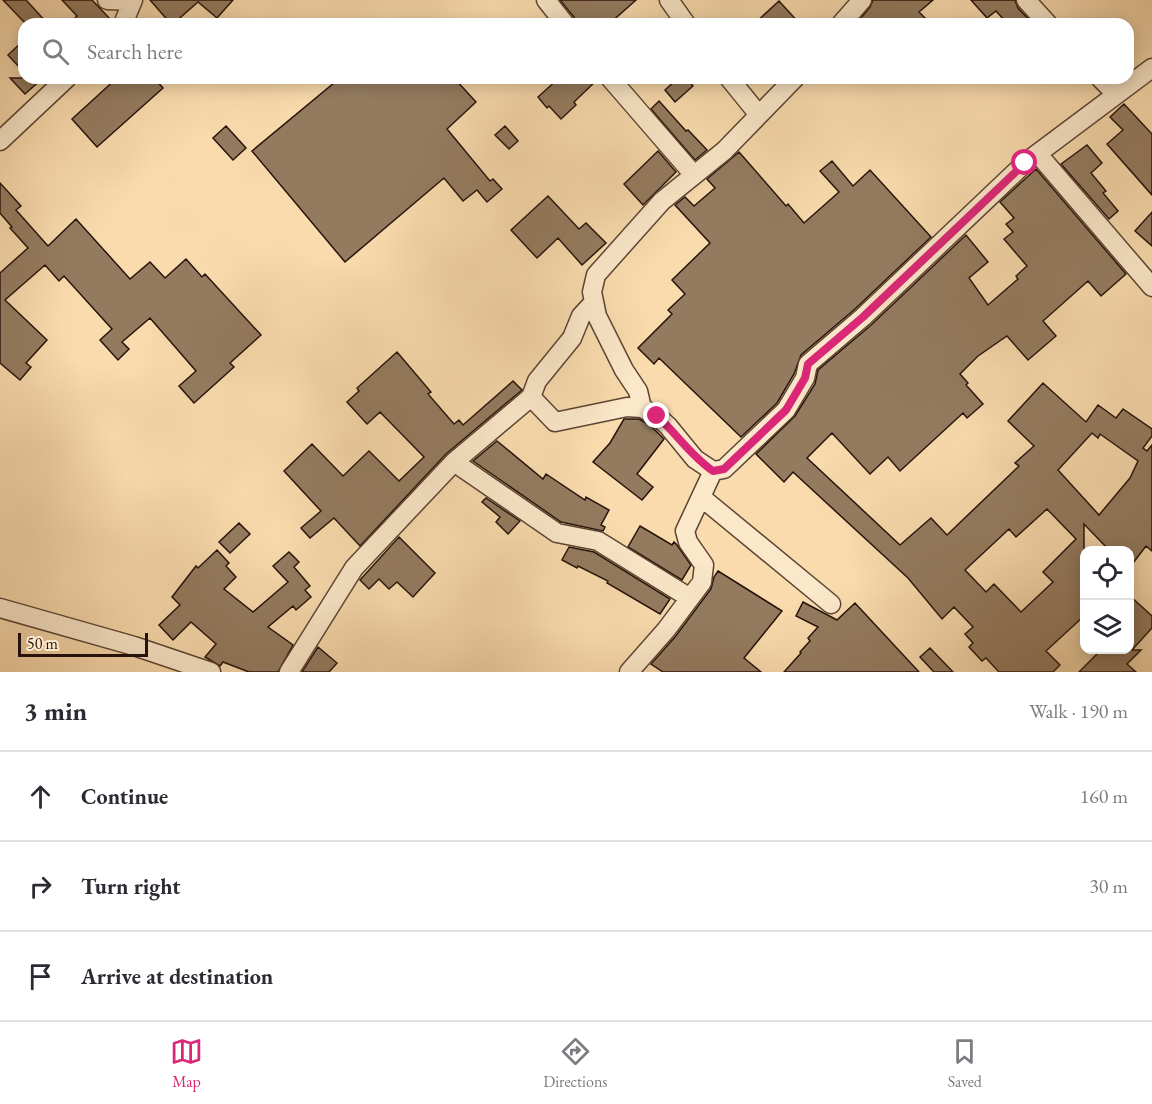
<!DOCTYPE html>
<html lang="en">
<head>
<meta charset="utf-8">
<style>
	body { margin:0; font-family:"EB Garamond",serif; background:#f7f7f7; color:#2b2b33 }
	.controls { position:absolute; right:18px; bottom:18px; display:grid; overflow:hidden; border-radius:12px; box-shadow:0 3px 15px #0003 }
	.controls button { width:54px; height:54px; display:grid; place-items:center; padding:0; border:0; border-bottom:2px solid #e1e1e2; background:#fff; color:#2b2b33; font:30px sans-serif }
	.scale { position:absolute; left:18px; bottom:15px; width:130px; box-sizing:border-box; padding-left:6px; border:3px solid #27130b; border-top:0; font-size:16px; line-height:21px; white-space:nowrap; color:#27130b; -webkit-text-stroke:4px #fbe8ca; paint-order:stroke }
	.stop { position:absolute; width:18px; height:18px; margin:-14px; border:4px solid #db2777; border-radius:50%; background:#fff }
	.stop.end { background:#db2777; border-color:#fff; box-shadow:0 2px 6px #0008 }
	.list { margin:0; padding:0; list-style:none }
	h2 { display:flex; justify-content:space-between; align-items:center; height:78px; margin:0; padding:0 24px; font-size:26px }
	h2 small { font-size:20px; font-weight:400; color:#7c7c81 }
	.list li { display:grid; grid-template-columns:39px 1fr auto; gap:18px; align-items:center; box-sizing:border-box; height:90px; padding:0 24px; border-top:2px solid #e1e1e2 }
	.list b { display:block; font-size:22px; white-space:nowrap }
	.list em { font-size:20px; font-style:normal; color:#7c7c81 }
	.icon { flex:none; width:33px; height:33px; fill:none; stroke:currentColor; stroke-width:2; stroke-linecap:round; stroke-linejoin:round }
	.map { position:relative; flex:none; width:1152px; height:672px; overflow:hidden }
	.search { position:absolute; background:#fff; box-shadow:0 3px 15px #0003; left:18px; right:18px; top:18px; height:66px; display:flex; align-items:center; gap:15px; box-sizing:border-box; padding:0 21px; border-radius:18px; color:#7c7c81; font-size:22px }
	.sheet { height:348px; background:#fff }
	nav { display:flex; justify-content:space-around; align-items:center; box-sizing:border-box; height:84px; border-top:2px solid #e1e1e2; background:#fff; font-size:16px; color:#7c7c81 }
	nav a { display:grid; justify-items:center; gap:3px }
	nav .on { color:#db2777 }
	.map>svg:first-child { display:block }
</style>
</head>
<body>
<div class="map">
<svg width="1152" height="672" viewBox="0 0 1152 672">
	<rect width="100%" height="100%" fill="#f9dbae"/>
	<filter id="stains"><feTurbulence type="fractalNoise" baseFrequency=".00333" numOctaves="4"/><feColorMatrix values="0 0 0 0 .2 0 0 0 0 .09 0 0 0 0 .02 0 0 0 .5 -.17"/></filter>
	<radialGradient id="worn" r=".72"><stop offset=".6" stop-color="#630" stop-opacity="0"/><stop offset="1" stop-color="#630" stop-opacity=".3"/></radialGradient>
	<path fill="#947b60" stroke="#27130b" stroke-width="1.5" fill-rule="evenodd" d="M3,0H26L48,24H26Z
		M62,0H92L112,21V24H69L77,16Z
		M150,0H233L217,18L198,2L173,24H171Z
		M560,0H636L609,24H576L574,17Z
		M873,0H933L919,12L931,24H856L870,7Z
		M971,0H1015L1018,8L1033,24H1008L996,11L987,18Z
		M779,1L800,24H754Z
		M24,40V72L8,55Z
		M10,78H43L25,94Z
		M117,78H154L163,88L97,147L72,119Z
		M340,78H454L476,102L447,129L490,181L493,179L502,189L487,202L477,190L463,201L444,178L345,262L252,151Z
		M559,78H599L574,102L576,105L561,119L549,106L547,108L538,97Z
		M678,78H686L693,86L675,102L665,90Z
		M659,101L686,131L688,130L707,150L695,160L651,109Z
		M1124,104L1152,134V195L1107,144L1123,130L1110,117Z
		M226,126L246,148L233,160L213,138Z
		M505,126L518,141L509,149L495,135Z
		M1087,145L1102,163L1091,173L1106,191L1103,193L1118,211L1109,219L1061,164Z
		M658,151L676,172L643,205L624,184Z
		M739,152L786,206L788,204L804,223L839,192L820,171L832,161L853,186L870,170L931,237L855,309L801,355L794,374L777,403L741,437L659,358L654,364L638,348L672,314L668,310L685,294L672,280L710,243L675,205L685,197L694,206L715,188L707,179Z
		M1036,169L1126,274L1101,296L1088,281L1043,321L1056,336L1028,360L1007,336L978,356L960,374L968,383L966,385L983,404L967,418L963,413L900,471L888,457L870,474L832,433L807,458L900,545L931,518L947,535L1019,466L1015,463L1034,446L1008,421L1043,383L1086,422L1098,405L1116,418L1123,409L1152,429V436L1143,448L1147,451L1152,445V551L1146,546L1130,567V550H1109L1084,524V616L1046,651L1060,665L1053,672H999L986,658L982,661L969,647L973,643L965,634L973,627L954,607L942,619L908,578L793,472L784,482L756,454L795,416L815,384L818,370L870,326L966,235L988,262L969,278L988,305L1018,279L1016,276L1027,266L1004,239L1013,232L1006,224L1014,218L1000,202ZM1092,433L1098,438L1100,434L1138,461L1130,478L1099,515L1058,470ZM1047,509L1076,539L1043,572L1053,582L1021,612L994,584L986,592L965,570L1009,529L1016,537Z
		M0,183L21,206L16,210L48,246L76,219L130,279L150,262L165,278L186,259L202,277L205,274L261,335L230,363L234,367L194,403L179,386L196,371L150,318L122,342L129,349L118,360L100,340L112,329L64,276L59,281L45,265L5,300L47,340L26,363L31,367L20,380L0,363V273L28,248L10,228L12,227L0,213Z
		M548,196L579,229L586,223L606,243L582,265L558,238L537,258L511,230Z
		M1152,212V246L1135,231Z
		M397,352L431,392L428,394L454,424L459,420L463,425L513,381L522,390L446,454L360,546L334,518L310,538L301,528L321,511L284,471L312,444L343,476L369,451L399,481L424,457L380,412L367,424L347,402L359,391L357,388Z
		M624,419H639L650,425L664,439L637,474L653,487L642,500L593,462L610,443Z
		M497,441L543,479L546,474L585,500L586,497L609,510L601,525L605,527L603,531L561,522L473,461Z
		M486,498L520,521L508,534L496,522L500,517L482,502Z
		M239,523L250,534L230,553L219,542Z
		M640,526L672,545L674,542L677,545L691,565L682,580L628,547Z
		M399,537L435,573L413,597L397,582L389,589L379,579L369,589L360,580Z
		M569,547L594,552L670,599L660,614L607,583L608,581L578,566L577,568L562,560Z
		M217,550L229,563L226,566L236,577L224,589L253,612L288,582L273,566L289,552L299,562L294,567L310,586L305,590L311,597L296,610L293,606L268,627L293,645L278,672H249L223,662L220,666L205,657L216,644L191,622L173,640L159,625L180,605L172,597L196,566L198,568Z
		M718,571L782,611L744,658L761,672H663L651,664L675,637L711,589L714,577Z
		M1130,596L1152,616V628L1132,650H1141L1127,664L1136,672H1079L1101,650H1130Z
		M803,602L837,620L855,603L919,672H784L801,653L800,652L810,641L808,638L818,627L796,616Z
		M318,647L337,663L329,672H302Z
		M930,648L953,672H934L920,657Z"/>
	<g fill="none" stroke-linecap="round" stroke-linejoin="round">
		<g stroke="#5c4534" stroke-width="21">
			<path id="minor" d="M107,0L132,1
				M546,0L565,24
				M669,0L686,24
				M1026,0L1048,24
				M123,24L133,0
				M841,24L862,0
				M610,78L694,175
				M729,78L759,115
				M1100,78L1116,94
				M0,141L67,78
				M1038,154L1152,287
				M531,397L537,381L572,338L581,316L594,302
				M642,408L638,391L624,370L597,316L592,292L596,275L662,201L724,151L795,78
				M454,462L557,533L598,541L690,598
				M701,497L831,604
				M0,608L134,646L211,672
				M289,672L354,568L454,462L531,397L555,422L627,407L642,408L657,416L668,426L695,459L713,471L724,469L786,410L805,378L808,364L863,317L1025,163L1152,68
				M629,672L666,630L702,582L704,565L688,542L685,531L713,471"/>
		</g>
		<use href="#minor" stroke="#fbe8ca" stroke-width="18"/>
	</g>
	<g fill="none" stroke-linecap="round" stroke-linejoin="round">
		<path stroke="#db2777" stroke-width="8" d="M657,416C677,434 690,455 713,471L724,469L786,410L805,378L808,364L863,317L1025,163"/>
	</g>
	<rect width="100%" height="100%" filter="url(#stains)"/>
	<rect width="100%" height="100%" fill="url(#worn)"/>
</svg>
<div class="controls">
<button><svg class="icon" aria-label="locate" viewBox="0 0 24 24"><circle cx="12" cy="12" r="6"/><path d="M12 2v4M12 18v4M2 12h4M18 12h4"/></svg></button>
<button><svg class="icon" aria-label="layers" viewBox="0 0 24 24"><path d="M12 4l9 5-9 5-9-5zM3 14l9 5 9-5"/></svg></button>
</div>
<div class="scale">50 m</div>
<div class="stop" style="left:1025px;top:163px"></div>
<div class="stop end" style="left:657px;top:416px"></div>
<div class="search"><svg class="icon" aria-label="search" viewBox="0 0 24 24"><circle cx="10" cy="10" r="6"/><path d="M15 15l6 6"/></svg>Search here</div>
</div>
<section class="sheet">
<h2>3 min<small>Walk · 190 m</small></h2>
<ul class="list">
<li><svg class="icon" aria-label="ahead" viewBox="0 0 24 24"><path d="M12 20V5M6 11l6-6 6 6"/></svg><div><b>Continue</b></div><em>160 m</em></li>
<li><svg class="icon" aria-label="right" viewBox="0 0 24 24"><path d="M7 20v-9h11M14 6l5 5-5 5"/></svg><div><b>Turn right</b></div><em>30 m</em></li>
<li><svg class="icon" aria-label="arrive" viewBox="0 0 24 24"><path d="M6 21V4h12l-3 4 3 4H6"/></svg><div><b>Arrive at destination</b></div></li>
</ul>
</section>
<nav>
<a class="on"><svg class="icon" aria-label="map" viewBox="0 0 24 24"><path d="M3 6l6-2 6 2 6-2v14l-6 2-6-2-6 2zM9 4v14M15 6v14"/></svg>Map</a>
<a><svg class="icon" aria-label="directions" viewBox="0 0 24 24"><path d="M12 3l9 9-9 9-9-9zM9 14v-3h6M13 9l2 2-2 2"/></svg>Directions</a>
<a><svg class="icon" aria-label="saved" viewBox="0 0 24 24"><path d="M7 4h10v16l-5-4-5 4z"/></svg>Saved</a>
</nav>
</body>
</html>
